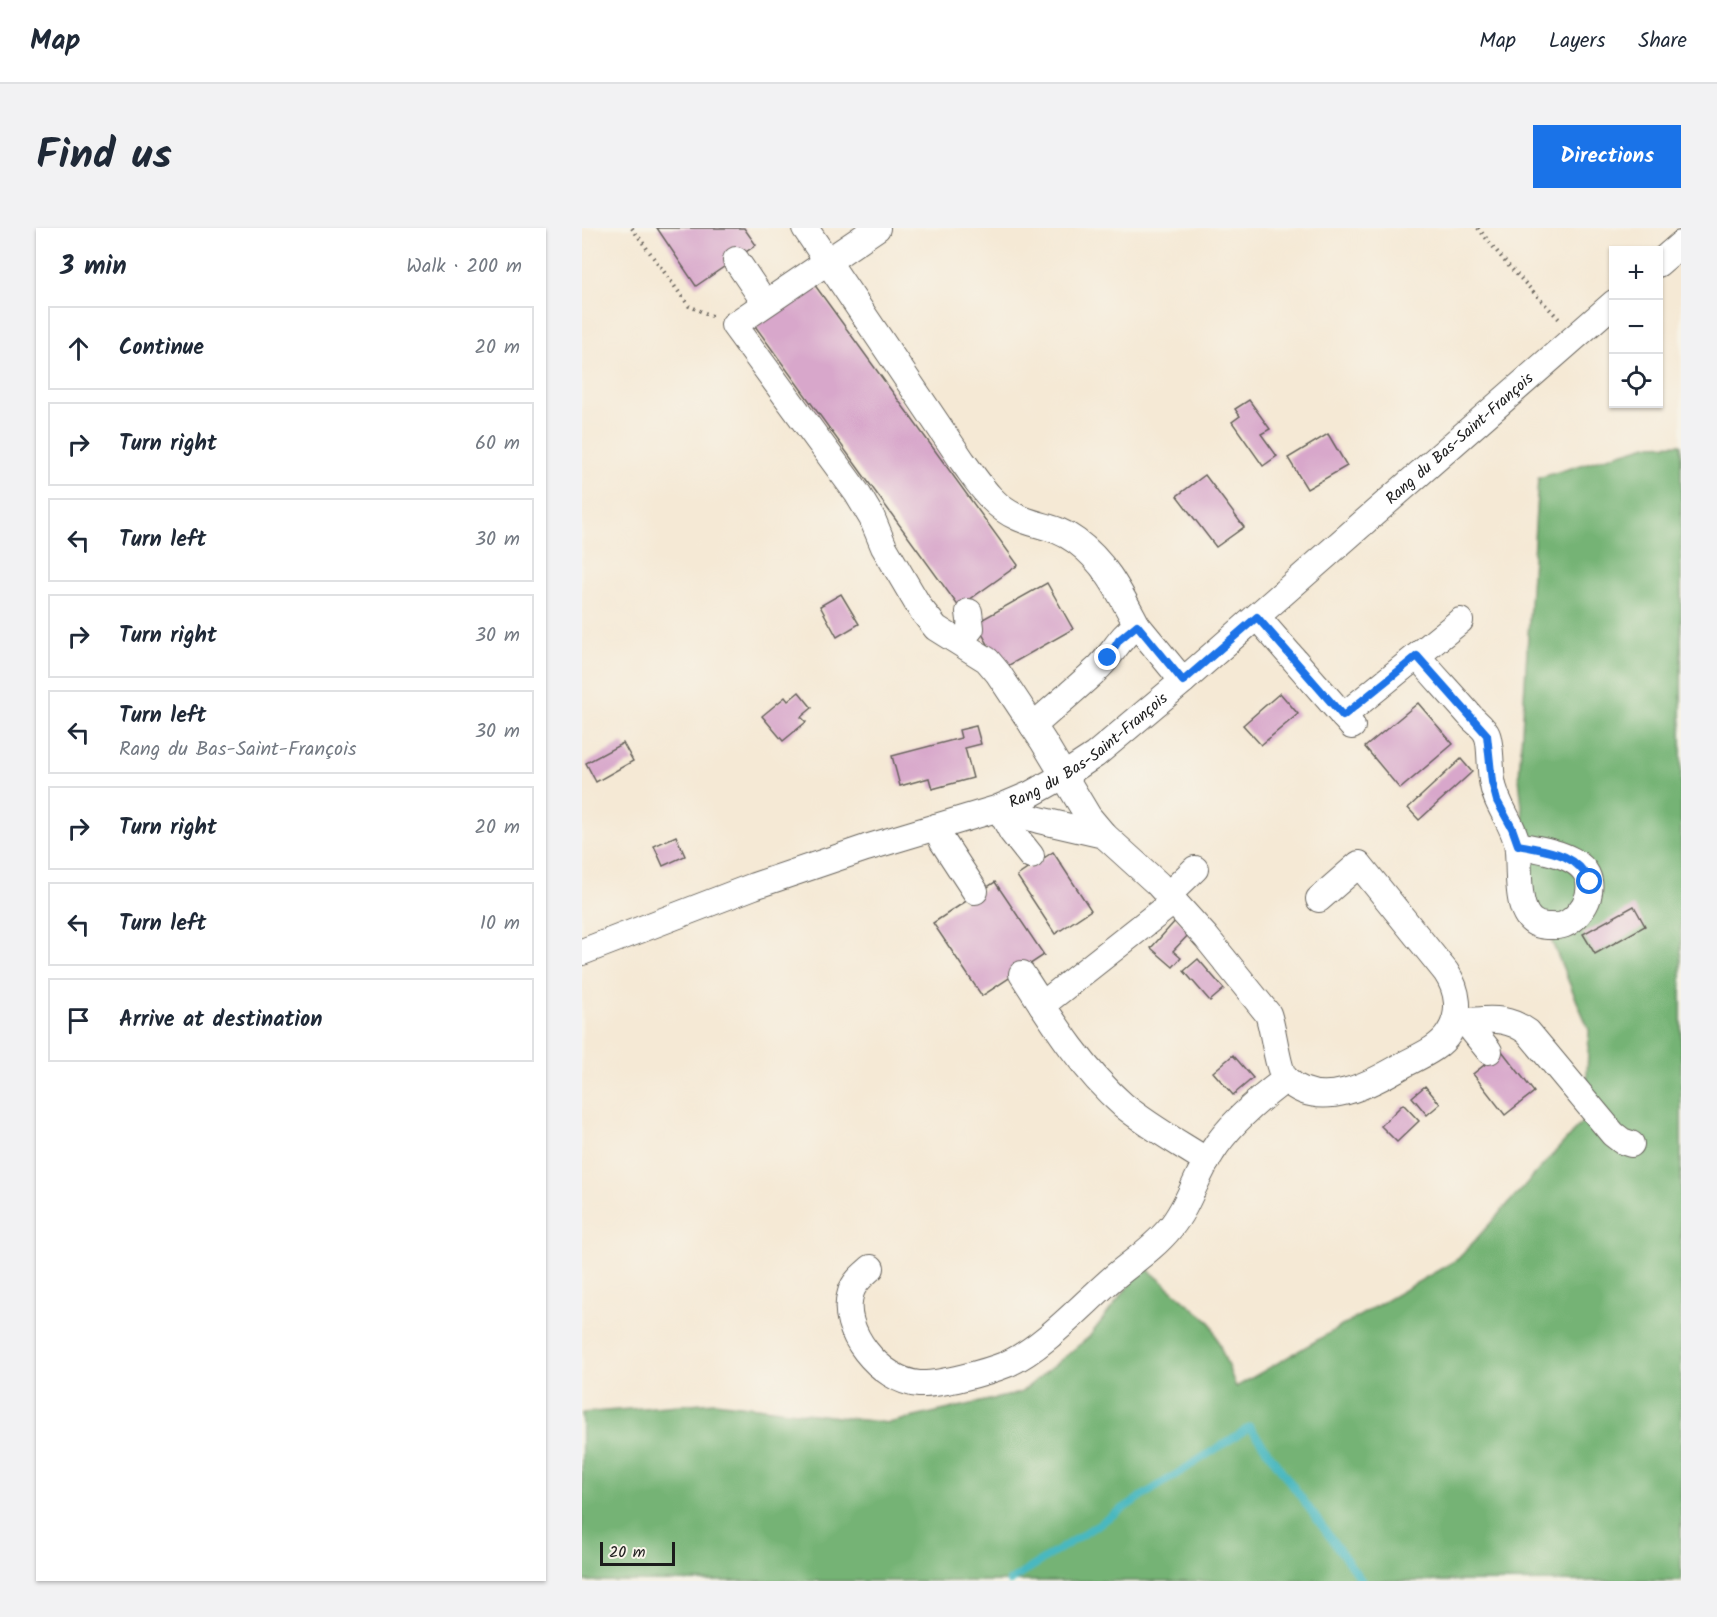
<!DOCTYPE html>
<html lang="en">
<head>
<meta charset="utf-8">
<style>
	body { margin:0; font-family:Kalam,sans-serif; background:#f2f2f3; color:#1f2937 }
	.controls { position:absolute; right:18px; top:18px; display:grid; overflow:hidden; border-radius:0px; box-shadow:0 2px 4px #0004 }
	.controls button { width:54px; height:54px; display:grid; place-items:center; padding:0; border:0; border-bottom:2px solid #e0e1e3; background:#fff; color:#1f2937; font:30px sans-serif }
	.scale { position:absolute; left:18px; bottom:15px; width:75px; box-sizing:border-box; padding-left:6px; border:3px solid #1c1c1c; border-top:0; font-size:16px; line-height:21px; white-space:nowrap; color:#1c1c1c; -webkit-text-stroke:4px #f7f3e8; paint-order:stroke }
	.stop { position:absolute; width:18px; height:18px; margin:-14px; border:4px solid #1a73e8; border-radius:50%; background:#fff }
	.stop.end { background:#1a73e8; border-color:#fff; box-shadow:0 2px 6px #0008 }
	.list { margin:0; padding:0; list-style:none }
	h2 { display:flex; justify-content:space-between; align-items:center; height:78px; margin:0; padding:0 24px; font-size:26px }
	h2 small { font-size:20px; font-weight:400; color:#747a83 }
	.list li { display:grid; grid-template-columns:39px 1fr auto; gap:18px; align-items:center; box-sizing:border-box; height:84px; margin:0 12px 12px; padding:0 12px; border:2px solid #e0e1e3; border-radius:0px }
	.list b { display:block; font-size:22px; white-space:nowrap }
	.list p { margin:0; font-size:20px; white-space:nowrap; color:#747a83 }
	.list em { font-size:20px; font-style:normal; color:#747a83 }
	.icon { flex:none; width:33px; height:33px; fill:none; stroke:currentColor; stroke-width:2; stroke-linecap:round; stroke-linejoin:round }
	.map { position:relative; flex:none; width:1099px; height:1353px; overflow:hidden; border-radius:0px }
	header { display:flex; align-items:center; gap:36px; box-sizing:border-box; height:84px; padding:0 30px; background:#fff; border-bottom:2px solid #e0e1e3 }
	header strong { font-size:28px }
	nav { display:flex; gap:33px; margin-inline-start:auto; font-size:21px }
	.intro { display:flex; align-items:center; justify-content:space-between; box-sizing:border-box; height:144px; padding:0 36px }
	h1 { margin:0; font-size:42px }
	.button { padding:15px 27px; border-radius:0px; background:#1a73e8; color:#fff; font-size:21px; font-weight:700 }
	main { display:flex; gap:36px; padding:0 36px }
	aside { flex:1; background:#fff; border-radius:0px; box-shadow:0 2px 4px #0004 }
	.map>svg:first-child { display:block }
</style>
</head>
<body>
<header>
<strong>Map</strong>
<nav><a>Map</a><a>Layers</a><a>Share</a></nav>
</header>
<div class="intro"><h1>Find us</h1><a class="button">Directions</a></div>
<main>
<aside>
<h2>3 min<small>Walk · 200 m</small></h2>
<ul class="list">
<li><svg class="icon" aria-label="ahead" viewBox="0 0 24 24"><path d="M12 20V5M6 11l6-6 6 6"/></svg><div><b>Continue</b></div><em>20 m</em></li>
<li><svg class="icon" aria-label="right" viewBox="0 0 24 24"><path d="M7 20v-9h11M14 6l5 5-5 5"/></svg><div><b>Turn right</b></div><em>60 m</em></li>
<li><svg class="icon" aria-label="left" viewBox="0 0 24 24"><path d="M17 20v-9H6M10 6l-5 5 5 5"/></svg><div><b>Turn left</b></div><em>30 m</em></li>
<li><svg class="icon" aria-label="right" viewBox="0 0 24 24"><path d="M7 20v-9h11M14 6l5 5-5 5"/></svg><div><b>Turn right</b></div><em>30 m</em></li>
<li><svg class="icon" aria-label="left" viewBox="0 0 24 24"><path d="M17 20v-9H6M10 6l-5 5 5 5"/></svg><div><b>Turn left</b><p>Rang du Bas-Saint-François</p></div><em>30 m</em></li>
<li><svg class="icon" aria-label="right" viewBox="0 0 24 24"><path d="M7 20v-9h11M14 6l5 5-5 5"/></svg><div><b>Turn right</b></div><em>20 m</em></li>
<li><svg class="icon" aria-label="left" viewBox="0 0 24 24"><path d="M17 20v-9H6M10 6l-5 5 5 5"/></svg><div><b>Turn left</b></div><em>10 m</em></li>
<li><svg class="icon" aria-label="arrive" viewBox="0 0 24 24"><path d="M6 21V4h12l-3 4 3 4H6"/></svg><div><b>Arrive at destination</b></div></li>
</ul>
</aside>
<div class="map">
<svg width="1099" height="1353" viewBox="0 0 1099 1353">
	<rect width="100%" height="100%" fill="#f7f3e8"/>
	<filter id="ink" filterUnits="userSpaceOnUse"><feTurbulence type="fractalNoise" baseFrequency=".0167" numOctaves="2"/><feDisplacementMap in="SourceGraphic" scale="12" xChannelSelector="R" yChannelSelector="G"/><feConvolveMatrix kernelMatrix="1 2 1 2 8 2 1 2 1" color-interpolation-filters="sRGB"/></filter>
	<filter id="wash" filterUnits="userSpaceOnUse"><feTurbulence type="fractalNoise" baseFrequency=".008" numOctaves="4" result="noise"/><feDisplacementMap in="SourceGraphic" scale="24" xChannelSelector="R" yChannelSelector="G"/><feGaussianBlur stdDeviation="1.35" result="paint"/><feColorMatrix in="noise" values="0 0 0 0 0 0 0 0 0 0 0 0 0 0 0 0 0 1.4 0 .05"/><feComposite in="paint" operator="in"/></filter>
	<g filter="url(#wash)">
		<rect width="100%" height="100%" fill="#f5e9d5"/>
		<path fill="#75b374" stroke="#486848" stroke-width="1.5" d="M1099,216V1353H0V1185L133,1174L306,1195L438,1165L507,1109L562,1038L629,1095L654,1159L876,1031L1003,891L1007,802L949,664L937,550L956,250L1065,217Z"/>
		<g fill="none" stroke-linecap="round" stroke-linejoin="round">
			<path stroke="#49b8c0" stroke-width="8" d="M428,1353L668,1199L780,1353"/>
		</g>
		<g id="blocks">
			<path fill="#d8a7cb" d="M75,0H162L174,17L114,58Z
				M232,56L436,337L377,379L173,98Z
				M667,172L688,201L679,206L695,228L681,238L650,194L658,188L653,181Z
				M746,206L765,238L725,261L706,230Z
				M623,247L662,299L634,319L595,268Z
				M465,355L491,401L420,441L394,395Z
				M259,366L277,396L255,409L238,378Z
				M217,464L230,480L219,489L224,494L201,513L180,488L203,469L206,473Z
				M698,465L716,486L679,517L661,497Z
				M836,475L871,516L818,561L783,519Z
				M394,498L399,516L383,520L391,550L350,561L347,550L318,558L310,528L379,510L377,502Z
				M41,515L51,533L14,554L4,535Z
				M879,531L890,544L837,592L826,580Z
				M94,608L103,628L81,638L72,618Z
				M471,624L509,682L473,706L435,648Z
				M413,654L462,727L400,768L351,695Z
				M1052,678L1063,698L1013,726L1001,706Z
				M595,691L609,704L591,723L599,730L591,739L569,720Z
				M616,731L642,761L628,773L602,743Z
				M920,823L952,864L923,887L891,846Z
				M651,827L671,850L651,867L631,844Z
				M843,858L858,876L845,887L830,869Z
				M821,876L837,893L815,914L799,898Z"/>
		</g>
	</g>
	<g filter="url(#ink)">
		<use href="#blocks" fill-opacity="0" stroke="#68645d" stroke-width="1.5"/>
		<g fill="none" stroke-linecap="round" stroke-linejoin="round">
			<g stroke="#68645d" stroke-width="28">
				<g id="minor">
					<path d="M223,0L381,234C396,254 411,279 435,289C456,299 472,297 494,313C524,335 538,365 555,397"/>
					<path d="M295,0L152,97L275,265L290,290L302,319L338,380L354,400L405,432L416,445L461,513L506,588L522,607L576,656L624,709L686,786C692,802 695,842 704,851C738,885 790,855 823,836C838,828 858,820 867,805C880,785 876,762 864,744L777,636L737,671"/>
					<path d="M154,32L183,75"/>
					<path d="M1076,36L1099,16"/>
					<path d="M675,389L770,498"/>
					<path d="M378,414L389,400L387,384"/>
					<path d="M835,428C853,449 872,469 890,490C894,494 903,501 905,507C909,515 908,541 910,552C913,576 930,593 935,615C940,638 928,697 965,698C970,698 978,699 983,696C993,692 1003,679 1006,669C1017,628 964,623 936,617"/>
					<path d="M761,488L878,393"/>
					<path d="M451,498C472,479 494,461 514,442C530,428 537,409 555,397L601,453"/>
					<path d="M417,580L457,592L522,607"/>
					<path d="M417,580L430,604L449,628"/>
					<path d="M354,599L361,614L393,663"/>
					<path d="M586,667L613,641"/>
					<path id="s1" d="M0,724L172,658L284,620L414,581L447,567L481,548L513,527L601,453L1032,75"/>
					<path d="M440,746C469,791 500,841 541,877C566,898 597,915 625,933"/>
					<path d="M460,777L592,673"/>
					<path d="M873,793C902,794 920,785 946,804L1031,906L1040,913L1049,916"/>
					<path d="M883,793L907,823"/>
					<path d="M289,1040C281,1047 272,1054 269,1064C256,1102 299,1153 337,1156C358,1157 405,1144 425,1136C461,1120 501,1076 531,1050C550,1034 572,1020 589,999C607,977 614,948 630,924C648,895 677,871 704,851"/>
				</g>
			</g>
			<path stroke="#68645d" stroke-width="4" stroke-dasharray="1.5 4.5" stroke-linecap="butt" d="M50,0L107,78L130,88
				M896,0L925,36L977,91"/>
			<use href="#minor" stroke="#fff" stroke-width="26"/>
		</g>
	</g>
	<g fill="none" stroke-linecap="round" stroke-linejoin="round" filter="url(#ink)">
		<path stroke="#1a73e8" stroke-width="8" d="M526,430L537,412L555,397L601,453L675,389L761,488L835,428L905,507L910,554L915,573L930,600L936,617C965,623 994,624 1008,654"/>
	</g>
	<g text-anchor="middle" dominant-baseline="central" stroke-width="4.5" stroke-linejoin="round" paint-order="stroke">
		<g font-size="16" fill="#1c1c1c" stroke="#f7f3e8">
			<text stroke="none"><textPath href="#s1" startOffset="1034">Rang du Bas-Saint-François</textPath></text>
			<text stroke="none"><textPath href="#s1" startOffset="548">Rang du Bas-Saint-François</textPath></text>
		</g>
	</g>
</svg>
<div class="controls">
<button>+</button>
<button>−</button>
<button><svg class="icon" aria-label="locate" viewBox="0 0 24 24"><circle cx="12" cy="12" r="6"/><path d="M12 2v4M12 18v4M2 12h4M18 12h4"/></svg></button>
</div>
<div class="scale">20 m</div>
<div class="stop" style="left:1008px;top:654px"></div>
<div class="stop end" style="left:526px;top:430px"></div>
</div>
</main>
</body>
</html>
